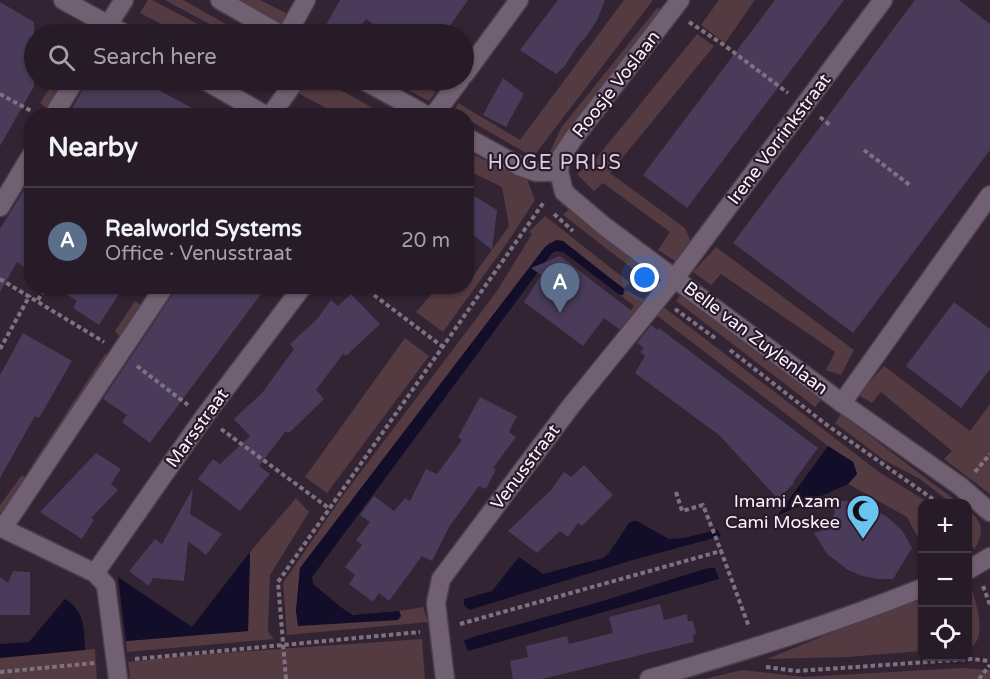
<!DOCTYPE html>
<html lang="en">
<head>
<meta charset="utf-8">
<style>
	body { margin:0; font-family:"Varela Round",sans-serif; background:#322833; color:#f1f3f6 }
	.controls { position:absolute; right:18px; bottom:18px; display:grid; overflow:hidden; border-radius:12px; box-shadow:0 2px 4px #0004 }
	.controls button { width:54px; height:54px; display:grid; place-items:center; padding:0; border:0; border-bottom:2px solid #423944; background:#261b27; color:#f1f3f6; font:30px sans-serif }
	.you { position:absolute; left:645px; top:278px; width:21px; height:21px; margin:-15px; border:4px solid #fff; border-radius:50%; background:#1a73e8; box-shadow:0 0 0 9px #1a73e833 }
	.badge { display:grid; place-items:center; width:39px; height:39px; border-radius:50%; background:#ea580c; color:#fff; font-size:20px; font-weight:700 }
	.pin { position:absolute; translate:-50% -50px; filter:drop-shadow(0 2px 3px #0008) }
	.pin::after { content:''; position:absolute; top:32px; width:21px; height:18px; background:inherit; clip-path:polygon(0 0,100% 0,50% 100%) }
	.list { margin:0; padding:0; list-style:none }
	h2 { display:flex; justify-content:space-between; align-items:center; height:78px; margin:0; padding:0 24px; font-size:26px }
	h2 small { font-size:20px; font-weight:400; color:#a4a1a7 }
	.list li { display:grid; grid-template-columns:39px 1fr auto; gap:18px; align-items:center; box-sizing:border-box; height:108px; padding:0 24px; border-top:2px solid #423944 }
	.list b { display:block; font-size:22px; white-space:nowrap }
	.list p { margin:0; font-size:20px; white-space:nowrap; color:#a4a1a7 }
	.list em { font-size:20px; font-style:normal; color:#a4a1a7 }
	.icon { flex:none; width:33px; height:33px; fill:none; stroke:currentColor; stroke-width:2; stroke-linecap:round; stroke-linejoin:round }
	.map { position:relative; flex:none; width:990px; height:679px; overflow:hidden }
	.search { position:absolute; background:#261b27; box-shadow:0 2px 4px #0004; left:24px; top:24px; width:450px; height:66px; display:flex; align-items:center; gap:15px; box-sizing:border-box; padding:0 21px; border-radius:33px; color:#a4a1a7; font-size:22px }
	.panel { position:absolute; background:#261b27; box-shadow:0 2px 4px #0004; left:24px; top:108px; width:450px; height:186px; border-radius:24px }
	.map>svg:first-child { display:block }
</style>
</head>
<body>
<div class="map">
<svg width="990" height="679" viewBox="0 0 990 679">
	<rect width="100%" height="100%" fill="#332434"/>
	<path fill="#543a41" d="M148,0H152L217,34H181L140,13Z
		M165,0H183L244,34H228Z
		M239,0H260L288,14L282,24Z
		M624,0H653L533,157L467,119L466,116L460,115L454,112L458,103L520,140Z
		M719,0H755L725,43L701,25Z
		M658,7L664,15L557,151L550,152L561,128Z
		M697,34L714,46L610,173L685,228L691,242L675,261L658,250L670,232L603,183L594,191L577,174L594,161Z
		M55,80H67L49,110L40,103Z
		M307,80H323L385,115H339L298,93Z
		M389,80H413L436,92L429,101Z
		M467,152L527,179L535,200L505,246L443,332L416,312L438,287L466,286L509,226L502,187L467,170Z
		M569,209L653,273L646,279L563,215Z
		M545,216L630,283L624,288L550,242L545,247L300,568L296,613L401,616L399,611L423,607L428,622L287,635L283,583L341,498L497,291L532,234L529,232Z
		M716,247L854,350L841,375L826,370L835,352L721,274L711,285L693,272Z
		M625,290L647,301L624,333L619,328L634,306L620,295H623Z
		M682,292L823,398L815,407L676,301Z
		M135,301L142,306L120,337L115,331Z
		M661,305L879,472L929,503L922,504V545L907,517L848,484L857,474L853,462L828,446L655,314Z
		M405,338L429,356L327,493L305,477Z
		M105,354L110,357L38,469L32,465Z
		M884,366L970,431L990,404V494L944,459L952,451L881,392L872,403L858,395Z
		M841,414L959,503H951L920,479L884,460L835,423Z
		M22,475L26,478L4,515L0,512V505Z
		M296,498L309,512L270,575L268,632L274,639L127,652L126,641L248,631L250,552Z
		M968,510C984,522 984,533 974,550L968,536Z
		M968,578C975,598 990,640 968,649Z
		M922,596V651L848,657L767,659Z
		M422,639L425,679H130L128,662L193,655Z
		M95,649L97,679H0V657Z
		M962,668L990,670V679H705L742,670L804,677Z"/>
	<path fill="#120d28" d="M556,240L563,241L624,289L623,295H620L563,252L557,251L552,253L312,577L313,584L342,608L353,615L399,611L401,616L398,620L298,626L296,611L300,568L545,247Z
		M828,446L853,462L857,474L848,484L777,516Z
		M633,521H637L669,539L683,538L718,530L721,536L633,560L469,610L464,605V599L492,591L519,557L543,574L603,558L609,553L629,523Z
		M250,552L248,631L126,641L118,577L192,627Z
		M708,568H715L719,579L468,651L464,641L473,637L596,603Z
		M65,599C85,611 84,628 85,650L0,658V644L29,642Z"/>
	<path fill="#493b59" d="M340,0H468L444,34H387L366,19L355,34H343L326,25Z
		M558,0H605L597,20L586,37L579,44L564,67L556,74L520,50Z
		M775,0H844L687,208L643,175Z
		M915,0H959L990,24V150L853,333L733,243Z
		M0,2L34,22V86L0,146Z
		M503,78L524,94L506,127L483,115Z
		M88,80H140L207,116H68Z
		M32,177V255L24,267L17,262L0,292V229Z
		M466,191L497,210L492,250L466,229Z
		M560,256L633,312L619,329L604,318L583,346L524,302L541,275L531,268Z
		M54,286H124L99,325L73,308L77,301Z
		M176,286H267L150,443L122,422L127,415L103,399L174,292Z
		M351,294L380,324L346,356L343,354L316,390L324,399L290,432H285L259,466L270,474L240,511L198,479L213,459L220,464L250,436L234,419L262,393L294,349L290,344L317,319L331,300L338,306Z
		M954,302L990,329V369L961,408L906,366Z
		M651,325L657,330L659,328L818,448L793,482L794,483L778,499L719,435L635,373L645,356L640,352L644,348L637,343Z
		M23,333L72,361L39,418L35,416L0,478V375Z
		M480,397L517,416L509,432L516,437L493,468L496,469L486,489L479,486L449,527L432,561L422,556L389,601L379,593L373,602L349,584L355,575L345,567L362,545L356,540L370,522L360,515L374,496L394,511L405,498L410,501L426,469L437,474L462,440L458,437Z
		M96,453L121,469L111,484L118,490L91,518L94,520L82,539L40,512Z
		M584,465L613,495L582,526L578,523L568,537L560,531L537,553L508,531L551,490L564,472L571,477Z
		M193,488L190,514L222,534L206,555L188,541L184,581L153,578L149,586L129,571L155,539L162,544Z
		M833,501H847L867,506L886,516L902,530L912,548L893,579H878L862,576L848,570L827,554L814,533L825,529L835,513Z
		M13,571L30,572V615H0V577L8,583Z
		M660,604L664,620L687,614L688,621H693L696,633L693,636L694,642L542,679H513L510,661L528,657L526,646L567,636L569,644L613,633L609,617Z"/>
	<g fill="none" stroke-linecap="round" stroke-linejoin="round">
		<g stroke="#4c3f4d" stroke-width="21">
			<path id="pedestrian" d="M53,116L75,80
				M0,207L32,154
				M3,528L165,286"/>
		</g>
		<g stroke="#4c3f4d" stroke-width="21">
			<path id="minor" d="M63,0L125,34
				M220,0L280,34
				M108,25L124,0
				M287,34L306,0
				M464,75L519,0
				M204,80L267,116
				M363,80L428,116
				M270,116L296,80
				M433,116L460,80
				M466,137L521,167L536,172H559
				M842,403L990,195
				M0,527L95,573L106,585L118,679
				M968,570L990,557
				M95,573L204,417L303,286
				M445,679L436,603L441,579L571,406L675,278L883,0
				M649,679C741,652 833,624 922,588"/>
		</g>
		<g stroke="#4c3f4d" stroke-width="21">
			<path id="tertiary" d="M680,0L573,139L561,157L559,172L564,192L604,226L842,403L960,486L990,512"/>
		</g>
		<path stroke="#7f7280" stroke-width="4" stroke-dasharray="4.5 3" stroke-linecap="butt" d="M689,22L724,45L788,93
			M0,94L33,112
			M820,117L831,126
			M864,150L911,186
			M554,214L573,231
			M0,279L104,342
			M362,286L443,347
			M38,300L46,286
			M675,309L715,338
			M0,349L30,295
			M730,350L827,425L940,504
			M137,366L188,405
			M221,429L330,509
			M975,472L990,454
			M676,492L682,511L703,505L721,551
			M983,586L990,605
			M460,624L721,551L749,627
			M135,659L420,632
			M766,667L796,671L972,659L990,661
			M0,672L95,663
			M286,679L278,582L544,202
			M979,679L990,665"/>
		<use href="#pedestrian" stroke="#716072" stroke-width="18"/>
		<use href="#minor" stroke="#716072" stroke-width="18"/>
		<use href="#tertiary" stroke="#716072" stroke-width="18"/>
	</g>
	<defs>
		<g id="mosque-pin" transform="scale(1.725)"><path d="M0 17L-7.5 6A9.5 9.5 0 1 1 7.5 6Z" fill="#6ac3f1" stroke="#291b2a"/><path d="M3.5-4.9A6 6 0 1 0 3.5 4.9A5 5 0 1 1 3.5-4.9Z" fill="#111"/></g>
	</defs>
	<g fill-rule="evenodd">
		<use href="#mosque-pin" x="863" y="511"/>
	</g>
	<g text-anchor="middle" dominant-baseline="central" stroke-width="4.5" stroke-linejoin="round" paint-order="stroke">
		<g font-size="18" fill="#fbf1fc" stroke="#291b2a">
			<text transform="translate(616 84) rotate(-52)">Roosje Voslaan</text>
			<text transform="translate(779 139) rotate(-53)">Irene Vorrinkstraat</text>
			<text transform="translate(756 338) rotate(37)">Belle van Zuylenlaan</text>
			<text transform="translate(197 428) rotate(-54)">Marsstraat</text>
			<text transform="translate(525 467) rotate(-53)">Venusstraat</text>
		</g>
		<g font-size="18" fill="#fbf1fc" stroke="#291b2a" text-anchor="end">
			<text x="840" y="501">Imami Azam<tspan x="840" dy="21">Cami Moskee</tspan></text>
		</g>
		<g font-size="20" letter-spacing="1.5" fill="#e0cde2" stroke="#291b2a">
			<text x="555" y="163">HOGE PRIJS</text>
		</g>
	</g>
</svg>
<div class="controls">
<button>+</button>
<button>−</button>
<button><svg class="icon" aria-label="locate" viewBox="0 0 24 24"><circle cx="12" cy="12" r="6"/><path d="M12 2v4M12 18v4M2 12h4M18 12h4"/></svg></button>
</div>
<div class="you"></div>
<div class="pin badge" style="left:560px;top:313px;background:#5c6f8a">A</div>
<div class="search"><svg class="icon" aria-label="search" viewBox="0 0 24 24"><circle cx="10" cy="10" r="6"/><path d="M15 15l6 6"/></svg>Search here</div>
<section class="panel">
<h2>Nearby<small></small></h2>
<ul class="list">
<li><span class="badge" style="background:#5c6f8a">A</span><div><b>Realworld Systems</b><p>Office · Venusstraat</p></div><em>20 m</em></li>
</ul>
</section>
</div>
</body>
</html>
